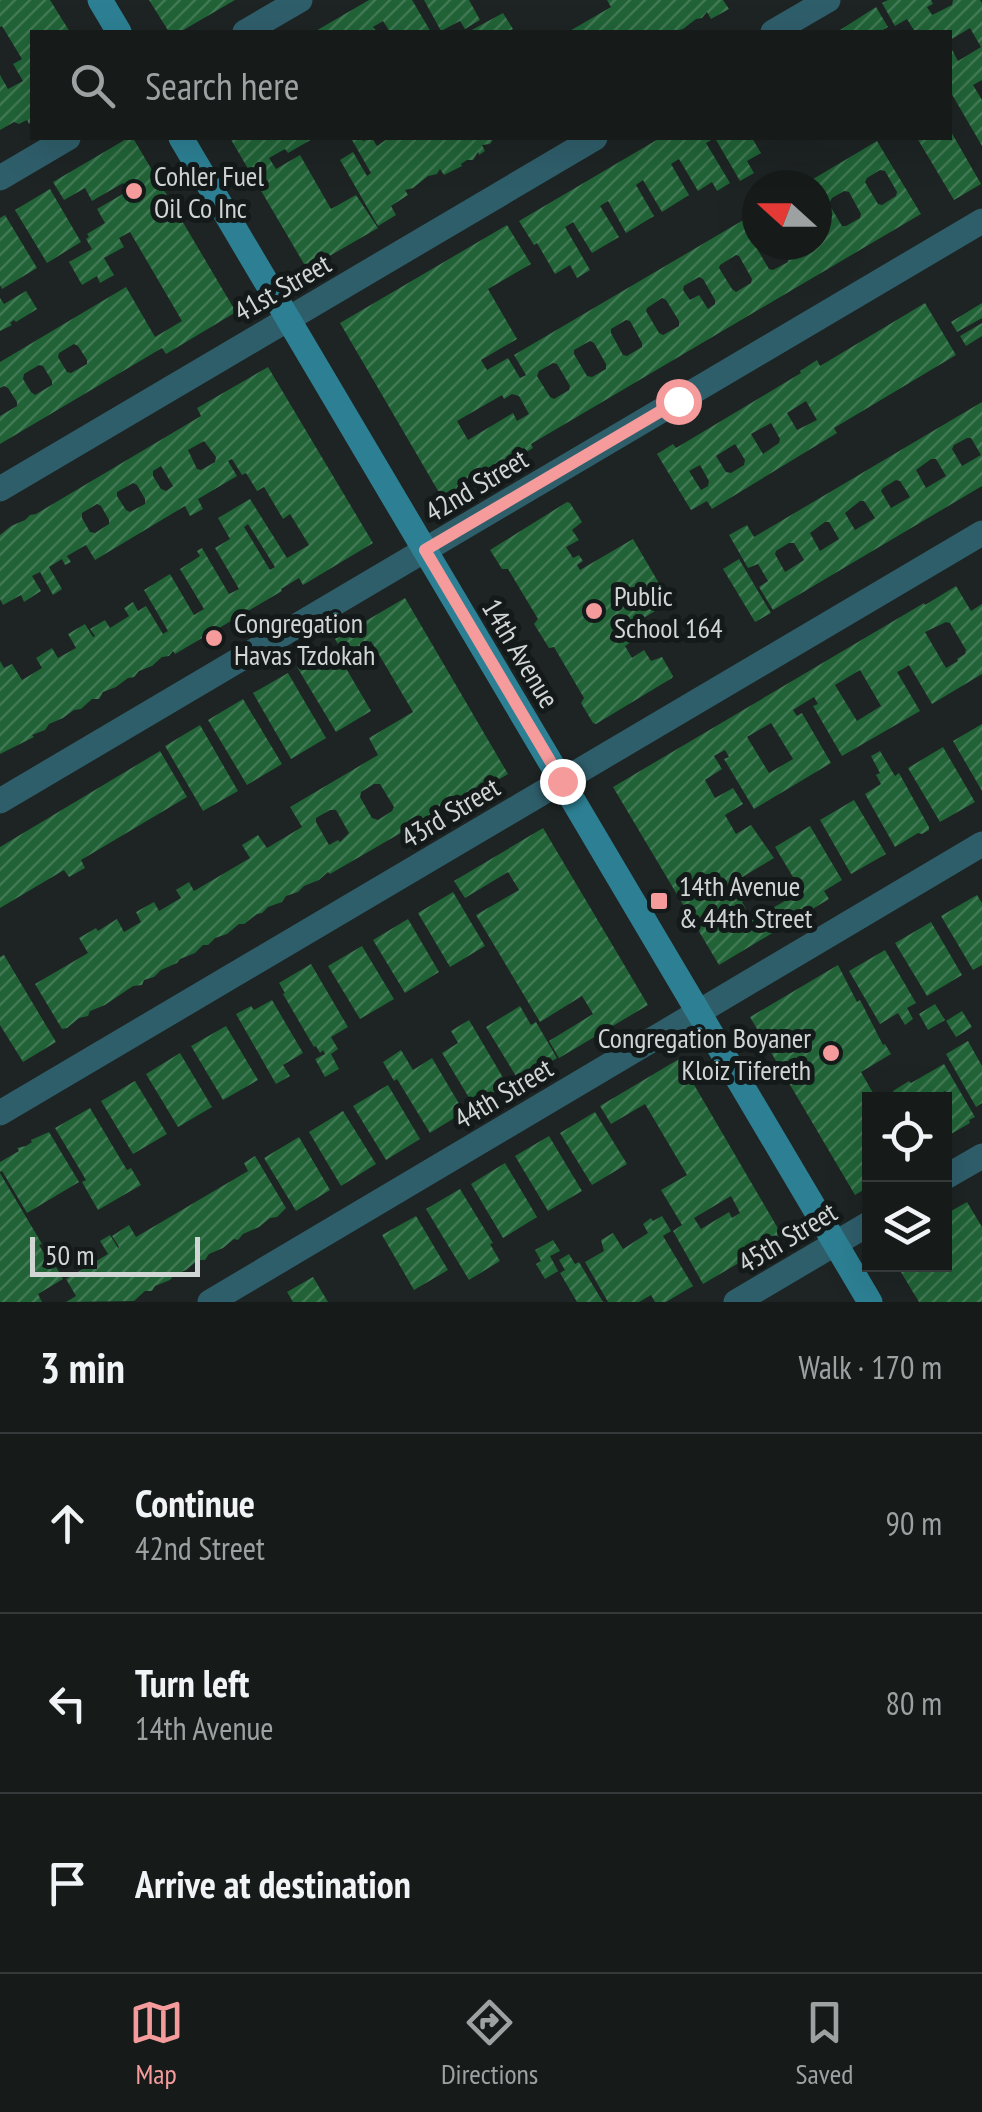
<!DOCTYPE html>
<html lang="en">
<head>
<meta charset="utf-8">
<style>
	body { margin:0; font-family:"PT Sans Narrow",sans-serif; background:#1f2423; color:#f1f3f6 }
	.controls { position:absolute; right:30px; bottom:30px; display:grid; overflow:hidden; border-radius:0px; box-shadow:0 10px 40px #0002 }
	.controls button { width:90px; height:90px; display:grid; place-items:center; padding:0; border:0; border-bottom:2px solid #353939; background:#161b1a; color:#f1f3f6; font:50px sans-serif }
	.compass { position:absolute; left:742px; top:170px; width:90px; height:90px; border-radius:50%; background:#161b1a; box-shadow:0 10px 40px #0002; rotate:291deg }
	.scale { position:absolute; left:30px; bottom:25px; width:170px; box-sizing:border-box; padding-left:10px; border:5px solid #d1d6d5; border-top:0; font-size:28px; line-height:35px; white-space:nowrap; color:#d1d6d5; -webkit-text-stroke:8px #141a19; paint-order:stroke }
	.stop { position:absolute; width:30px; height:30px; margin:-22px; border:8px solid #f59b9c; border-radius:50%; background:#fff }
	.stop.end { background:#f59b9c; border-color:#fff; box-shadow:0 2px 10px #0008 }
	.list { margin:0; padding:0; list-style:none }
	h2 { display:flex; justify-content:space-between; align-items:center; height:130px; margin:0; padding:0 40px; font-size:42px }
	h2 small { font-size:32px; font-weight:400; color:#9ea1a2 }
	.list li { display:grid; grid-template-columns:65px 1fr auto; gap:30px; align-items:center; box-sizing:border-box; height:180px; padding:0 40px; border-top:2px solid #353939 }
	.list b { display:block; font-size:38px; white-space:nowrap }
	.list p { margin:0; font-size:32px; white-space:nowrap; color:#9ea1a2 }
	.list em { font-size:32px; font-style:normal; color:#9ea1a2 }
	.icon { flex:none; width:55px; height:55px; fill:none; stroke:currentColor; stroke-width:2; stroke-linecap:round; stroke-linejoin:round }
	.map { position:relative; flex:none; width:982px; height:1302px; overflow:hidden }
	.search { position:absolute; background:#161b1a; box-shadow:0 10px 40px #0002; left:30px; right:30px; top:30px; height:110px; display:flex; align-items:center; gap:25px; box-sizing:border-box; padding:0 35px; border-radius:0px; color:#9ea1a2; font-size:38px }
	.sheet { height:670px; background:#161b1a }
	nav { display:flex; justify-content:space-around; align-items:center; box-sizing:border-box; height:140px; border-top:2px solid #353939; background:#161b1a; font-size:28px; color:#9ea1a2 }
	nav a { display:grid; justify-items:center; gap:5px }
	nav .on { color:#f59b9c }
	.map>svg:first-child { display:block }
</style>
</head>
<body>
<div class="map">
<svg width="982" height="1302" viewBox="0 0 982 1302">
	<defs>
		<pattern id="building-hatch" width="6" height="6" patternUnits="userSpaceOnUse" patternTransform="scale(2.5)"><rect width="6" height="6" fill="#216337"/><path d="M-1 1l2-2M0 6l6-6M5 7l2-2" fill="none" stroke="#407953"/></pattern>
	</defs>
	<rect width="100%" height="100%" fill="#1d2423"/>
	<path fill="url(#building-hatch)" fill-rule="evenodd" d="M0,0H50L70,32H32V122L29,124L27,120L19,124L14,122L0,130V75L8,89L23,81L13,64L22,59L2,26L0,27Z
		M149,0H235L180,32H169Z
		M369,0H412L431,32H390L383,21L373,27L377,32H314Z
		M424,0H469L480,20L465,29L460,21L441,31Z
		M607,0H723L729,9L711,19L707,12L702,18L696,19L683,29L672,32H568L611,7Z
		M888,0H931L933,4L927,7L932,15L952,5L953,0H980L982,3V80L973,85L982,100V146L950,91V46L958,61L981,47L970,28L950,40V32H915L907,19L895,26L882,3Z
		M876,7L888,27L879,32H837Z
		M503,13L513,29L507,32H468Z
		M950,130L981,184L954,200L917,138H950Z
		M128,138H133L236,312L166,354L162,348L0,444V416L17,406V402L8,388L4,386L0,388V362L126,287L155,337L182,321L130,232L119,238L124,247L104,258L114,275L100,283L97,276L82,285L69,262L92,249L86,239L89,237L87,234L105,223L97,209L128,191L127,186L123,183L92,201L85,188L64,200L53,182ZM74,344L78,346L87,360V364L71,373L67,372L58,357L59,353ZM39,365L43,366L52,381V385L35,395L31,392L23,379L24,374Z
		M230,138H314L288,153L285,149L269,158L276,169L300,155L331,209L356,195L378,228L307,269Z
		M357,138H361L363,141L372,138L377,146L387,139L386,138H494L490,144L482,145L485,151L479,155L478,152L473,160H467L461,164L462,166L444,175L440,169L437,174L428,176L413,188L405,190L408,195L391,206L396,215L378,226L340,160L353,152L367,176L371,173L352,140Z
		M660,138H752L761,153L747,161L754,173L740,181L715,138L706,143L730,183L717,191L712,182L698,191L679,159L671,164L689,195L662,212L643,180L636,185L654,216L626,233L608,201L600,206L619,237L592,253L573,222L565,227L590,270L577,278L570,265L555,274L537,243L534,245L519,221Z
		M877,141L921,214L531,444L533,448L444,501L340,323L507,225L531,264L488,289L517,339L481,360L487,370L508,358L520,378L526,375L514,355L757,212L756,247L769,269L773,270L788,262L789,256L782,245H804L809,248L817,245L825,235L817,222V185H803ZM880,170L885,171L897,192L896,196L882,205L878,204L865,182L867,178ZM844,191L849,192L861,214L860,218L846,226H842L829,204L832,198ZM736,255L739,256L752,279L751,283L736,292L732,289L719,268L720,265ZM699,277L703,279L715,300V304L708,309L699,295L690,300L683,290L684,286ZM662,298L666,300L679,321V326L663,335L659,333L646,311L647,308ZM626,320L630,321L642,343V347L627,356L623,355L611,333V329ZM590,341L594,343L606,364V369L592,377L587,376L574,354V350ZM553,363L557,364L570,386L569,390L554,399L550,397L537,376L539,371ZM512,394L519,396L529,414L517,421L513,413L468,440L457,421L502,395L504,399Z
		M50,189L81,242L47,263L15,210Z
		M5,215L37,268L2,289L0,285V218Z
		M26,291L37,309L16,322L14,320L10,323L12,325L0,331V298L4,304Z
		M925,303L956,355L834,428L837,433L712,509L707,501L691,510L657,454L673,444L676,448L801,373L800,371L817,360L820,366ZM806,401L817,420L797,430L787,413ZM771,423L780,439L779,443L763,454L751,434ZM735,444L745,460L744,465L731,473L726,472L716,456ZM700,465L709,481L708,486L701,490L689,471Z
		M982,303V318L957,332L951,322Z
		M982,323V336L966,346L960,336Z
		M268,367L373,543L303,585L299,578L281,589L282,591L175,654L173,651L169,656L162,657L152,666L139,671L134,677L128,678L116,687L103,692L99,699H92L81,709L74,710L63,718L49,724L45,730L32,735L34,737L0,754V661L4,668L12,664L22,680L42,668L36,658L52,648L58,658L76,648L68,634L85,624L93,637L95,636L90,629L105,620L110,628L129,616L124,608L133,602L138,611L146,606L163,634L168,631L144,590L170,574L194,615L204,609L180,569L200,556L197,551L202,548L229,594L239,589L215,548L230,539L218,518L250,499L287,558L309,545L290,514L283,519L264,487L257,491L246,473L242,475L232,459L228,461L237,476L198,499L203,509L190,516L185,506L95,560L86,545L67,556L71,562L65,565L62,559L49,567L62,589L53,595L40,572L32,576L41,591L24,602L21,595L3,605L0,599V535L11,526L25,520L30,515L36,514L201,416L197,408ZM204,441L216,457L215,462L201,470L197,469L188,450ZM161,466L173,486L166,491L161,489L153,476V471ZM133,483L137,485L145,499V504L130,512L126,510L117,496V492ZM97,504L101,506L109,520V524L95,533L90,532L82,518V513ZM248,524L275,567L270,570L244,527Z
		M982,402V486L773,610L759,587L768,581L758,564L748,568L729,535L747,525L754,537ZM967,438H971L981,455L962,466L952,449L954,445ZM931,459H936L946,476L926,488L916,470ZM896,480L900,481L910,497L891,508L881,491L883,488ZM860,501H864L875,518L855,530L845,513ZM825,522H829L839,539L820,551L810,533ZM789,543H794L804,560L785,572L775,554L776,551Z
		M567,502L570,503L582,522L572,530L579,540L566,547L573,558L579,555L583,561L577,565L580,570L633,539L670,602L617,634L621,640L628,636L631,642L625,646L632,658L644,650L651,661L662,657L673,676L672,678L596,724L593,723L581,703L584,698L554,647L549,648L534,624L538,619L508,569H502L490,550Z
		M739,559L771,613L755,622L723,569Z
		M956,586L971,611L982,604V674L932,704L909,665L903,669L897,672L920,711L842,756L813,706L818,704L814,697L804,703L793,710L797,716L802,713L831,763L754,809L724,759L729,757L725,750L714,756L722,769L705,780L715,798L733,788L743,804L725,815L736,834L751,825L774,858L731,884L734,890L752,879L759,892L742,902L752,920L797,894L791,884L796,882L775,847L810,826L842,880L824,891L829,899L719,965L613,787L924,603L925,605ZM946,622L950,623L966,650L965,654L957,659L958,661L946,668L925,632ZM860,670L881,706L857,721L835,685ZM771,723L793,759L769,773L747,737Z
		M405,598L508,774L420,826L418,823L330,874L328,872L319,880L304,886L298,892L286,896L282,902L268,907L262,913L257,914L244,924H239L227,934L215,938L208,945H203L195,953L180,959L177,963L161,970L154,977L144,980L142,985L133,986L105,1005L90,1011L88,1016L79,1018L67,1028L62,1029L35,984L88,953L79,938L96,928L98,931L117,919L124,932L141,922L136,912L154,902L159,911L181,898L176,890L189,882L194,891L250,858L242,845L258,835L267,848L302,827L290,807L378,755L369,738L413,712L371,641L345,656L335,639ZM374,784H380L394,807L392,811L378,820L372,818L360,797L361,792ZM330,810H336L349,833L340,842L338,840L329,845L316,822V818Z
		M333,646L371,711L336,732L297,667Z
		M288,673L326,738L291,759L253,693Z
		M243,699L282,764L247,785L208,720Z
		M982,724V791L953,741Z
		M200,725L238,791L203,811L165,746Z
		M943,747L975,802L940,822L908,768Z
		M160,751L187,797L81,860L85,868L69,877L64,870L0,908V847Z
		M880,751L895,776L899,773L929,827V830L922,834L918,833L895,847L865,794L881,784L876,775L880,773L871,756Z
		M854,800L886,854L851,874L820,820Z
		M543,828L648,1005L559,1058L549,1041L593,1014L582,996L540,1022L497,950L476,915L519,890L508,872L465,898L454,881Z
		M453,892L485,946L450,967L418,913Z
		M977,895L982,903V965L973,970L941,916Z
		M408,919L439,972L405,993L373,940Z
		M931,922L962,975L927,996L895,943Z
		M362,946L394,999L360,1019L328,966Z
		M885,950L916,1003L907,1008L913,1019L905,1025L898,1013L880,1024L849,971Z
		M4,955L56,1042L23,1062L0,1025V957Z
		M311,964L348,1027L331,1037L338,1049L331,1054L339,1069L325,1077L315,1059L325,1054L323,1050L320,1053L316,1046L314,1047L283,994L285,993L279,983Z
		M838,965L857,1002L860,1000L883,1045L885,1044L891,1054L861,1072L877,1100H870V1186L855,1195L750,1017Z
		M272,1000L303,1053L283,1065L290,1076L276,1084L236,1014L251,1006L254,1010Z
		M935,1004L945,1020L928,1030L919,1014Z
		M520,1006L531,1025L536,1022L557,1058L519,1081L486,1027Z
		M962,1011L972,1027L956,1037L946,1021Z
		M469,1020L508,1086L474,1106L442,1053L458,1043L451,1031Z
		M226,1026L258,1080L223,1100L191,1046Z
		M968,1041L982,1066V1103L976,1107L946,1054Z
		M401,1050L413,1070L432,1058L464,1112L430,1133L397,1079L394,1081L383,1062Z
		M180,1053L212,1107L178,1127L146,1074Z
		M679,1059L783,1237L703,1284L673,1231L682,1225L661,1190L687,1175L645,1104L611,1124L600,1106ZM731,1196L740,1213L732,1218L729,1212L701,1229L694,1218Z
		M944,1064L975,1117L969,1120L970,1123L951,1134L949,1132L944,1135V1102L950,1099L945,1091L935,1097L937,1100H898L893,1091L909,1081L911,1083Z
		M135,1081L167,1134L133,1154L101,1101Z
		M388,1085L420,1139L386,1160L353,1106Z
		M90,1108L127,1170L131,1168L141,1185L98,1210L82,1182L86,1180L55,1128Z
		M343,1111L376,1164L341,1186L309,1132Z
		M595,1112L627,1164L592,1185L560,1133Z
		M49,1132L79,1182L27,1213L2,1171L0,1172V1162L19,1151L17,1148L26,1146L32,1142L31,1140Z
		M549,1136L582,1191L548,1211L515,1156Z
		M299,1137L330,1190L296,1211L264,1158Z
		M255,1156L286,1208L277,1217L270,1218L259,1227L243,1234L238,1240L234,1239L223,1248L209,1254L205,1260H198L186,1270L174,1275L170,1280L155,1286L152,1291H145L134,1301L66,1302L76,1296L66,1279L108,1254L100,1241L110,1235L118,1248L119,1247L112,1236L129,1225L136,1237L248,1171L244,1163Z
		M505,1163L537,1217L503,1238L471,1184Z
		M0,1173L42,1244L39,1245L52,1267L55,1265L63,1279L38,1294L42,1302H0Z
		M460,1189L493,1243L490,1244L500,1261L469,1280L426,1209Z
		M967,1202L982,1227V1302H919L896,1264H944V1215Z
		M416,1216L448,1270L414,1290L382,1235Z
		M662,1216L671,1231L663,1236L693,1286L666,1302H655L651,1295L639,1302H608L585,1262L604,1251L601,1240L613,1233L623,1249L648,1233L643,1224L651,1218L653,1221Z
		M553,1240L560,1251L550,1256L558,1271L545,1279L536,1264L541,1261L535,1250Z
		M569,1254L575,1264L579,1262L603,1302H577L560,1273L565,1270L559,1260Z
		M313,1277L328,1302H293L287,1292Z"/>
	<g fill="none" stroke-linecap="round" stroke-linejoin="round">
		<path stroke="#2f5e6b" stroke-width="25" d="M245,32L300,0
			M773,32L828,0
			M0,178L68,138
			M0,489L595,138
			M0,801L982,221
			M0,1113L982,533
			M944,1178L982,1156
			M210,1302L982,844
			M736,1302L870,1223"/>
		<path stroke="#2d8094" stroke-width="25" d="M100,0L119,32
			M181,138L870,1302"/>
	</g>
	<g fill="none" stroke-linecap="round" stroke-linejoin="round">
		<path stroke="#f59b9c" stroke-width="12" d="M562,781L425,550L678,401"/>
	</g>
	<g fill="#f59b9c" stroke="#141a19" stroke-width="4">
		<circle cx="134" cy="191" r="10"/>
		<circle cx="594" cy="611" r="10"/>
		<circle cx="214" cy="638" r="10"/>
		<rect x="649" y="891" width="20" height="20" rx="5"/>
		<circle cx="831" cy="1053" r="10"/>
	</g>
	<g text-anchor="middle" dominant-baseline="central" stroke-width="10" stroke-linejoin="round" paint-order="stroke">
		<g font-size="28" fill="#d1d6d5" stroke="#141a19" text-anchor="start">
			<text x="154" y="175">Cohler Fuel<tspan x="154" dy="32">Oil Co Inc</tspan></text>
			<text x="614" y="595">Public<tspan x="614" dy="32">School 164</tspan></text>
			<text x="234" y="622">Congregation<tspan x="234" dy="32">Havas Tzdokah</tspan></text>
			<text x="679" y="885">14th Avenue<tspan x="679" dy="32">&amp; 44th Street</tspan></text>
			<text x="811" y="1037" text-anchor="end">Congregation Boyaner<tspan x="811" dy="32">Kloiz Tifereth</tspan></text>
		</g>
		<g font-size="28" fill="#d1d6d5" stroke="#141a19">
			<text transform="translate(282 287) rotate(-30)">41st Street</text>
			<text transform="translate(476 485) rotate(-31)">42nd Street</text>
			<text transform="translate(521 653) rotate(59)">14th Avenue</text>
			<text transform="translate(450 812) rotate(-31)">43rd Street</text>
			<text transform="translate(503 1093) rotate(-31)">44th Street</text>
			<text transform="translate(787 1237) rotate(-31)">45th Street</text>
		</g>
	</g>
</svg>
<div class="controls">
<button><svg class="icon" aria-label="locate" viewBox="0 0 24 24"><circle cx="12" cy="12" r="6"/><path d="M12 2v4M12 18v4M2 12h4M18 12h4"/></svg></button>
<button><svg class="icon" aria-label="layers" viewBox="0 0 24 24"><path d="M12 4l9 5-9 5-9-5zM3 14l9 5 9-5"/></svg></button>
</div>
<svg class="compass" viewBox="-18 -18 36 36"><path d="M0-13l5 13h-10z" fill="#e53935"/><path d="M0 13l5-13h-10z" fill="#9ea1a2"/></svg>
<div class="scale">50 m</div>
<div class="stop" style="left:678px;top:401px"></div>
<div class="stop end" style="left:562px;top:781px"></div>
<div class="search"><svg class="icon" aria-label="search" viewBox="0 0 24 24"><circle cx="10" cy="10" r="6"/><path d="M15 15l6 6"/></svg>Search here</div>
</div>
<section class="sheet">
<h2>3 min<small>Walk · 170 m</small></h2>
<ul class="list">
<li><svg class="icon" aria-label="ahead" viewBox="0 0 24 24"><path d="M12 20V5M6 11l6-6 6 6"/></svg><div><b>Continue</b><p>42nd Street</p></div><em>90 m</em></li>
<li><svg class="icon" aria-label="left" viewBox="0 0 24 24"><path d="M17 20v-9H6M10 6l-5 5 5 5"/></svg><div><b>Turn left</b><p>14th Avenue</p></div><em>80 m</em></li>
<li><svg class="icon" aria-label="arrive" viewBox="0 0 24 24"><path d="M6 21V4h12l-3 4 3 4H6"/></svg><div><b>Arrive at destination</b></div></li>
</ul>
</section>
<nav>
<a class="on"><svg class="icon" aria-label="map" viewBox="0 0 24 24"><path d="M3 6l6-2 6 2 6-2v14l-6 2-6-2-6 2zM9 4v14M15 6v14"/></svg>Map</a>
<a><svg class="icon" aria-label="directions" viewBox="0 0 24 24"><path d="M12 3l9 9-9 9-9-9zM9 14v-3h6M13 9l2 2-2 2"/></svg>Directions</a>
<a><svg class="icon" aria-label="saved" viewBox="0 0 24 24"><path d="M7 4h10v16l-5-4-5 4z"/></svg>Saved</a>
</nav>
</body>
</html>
